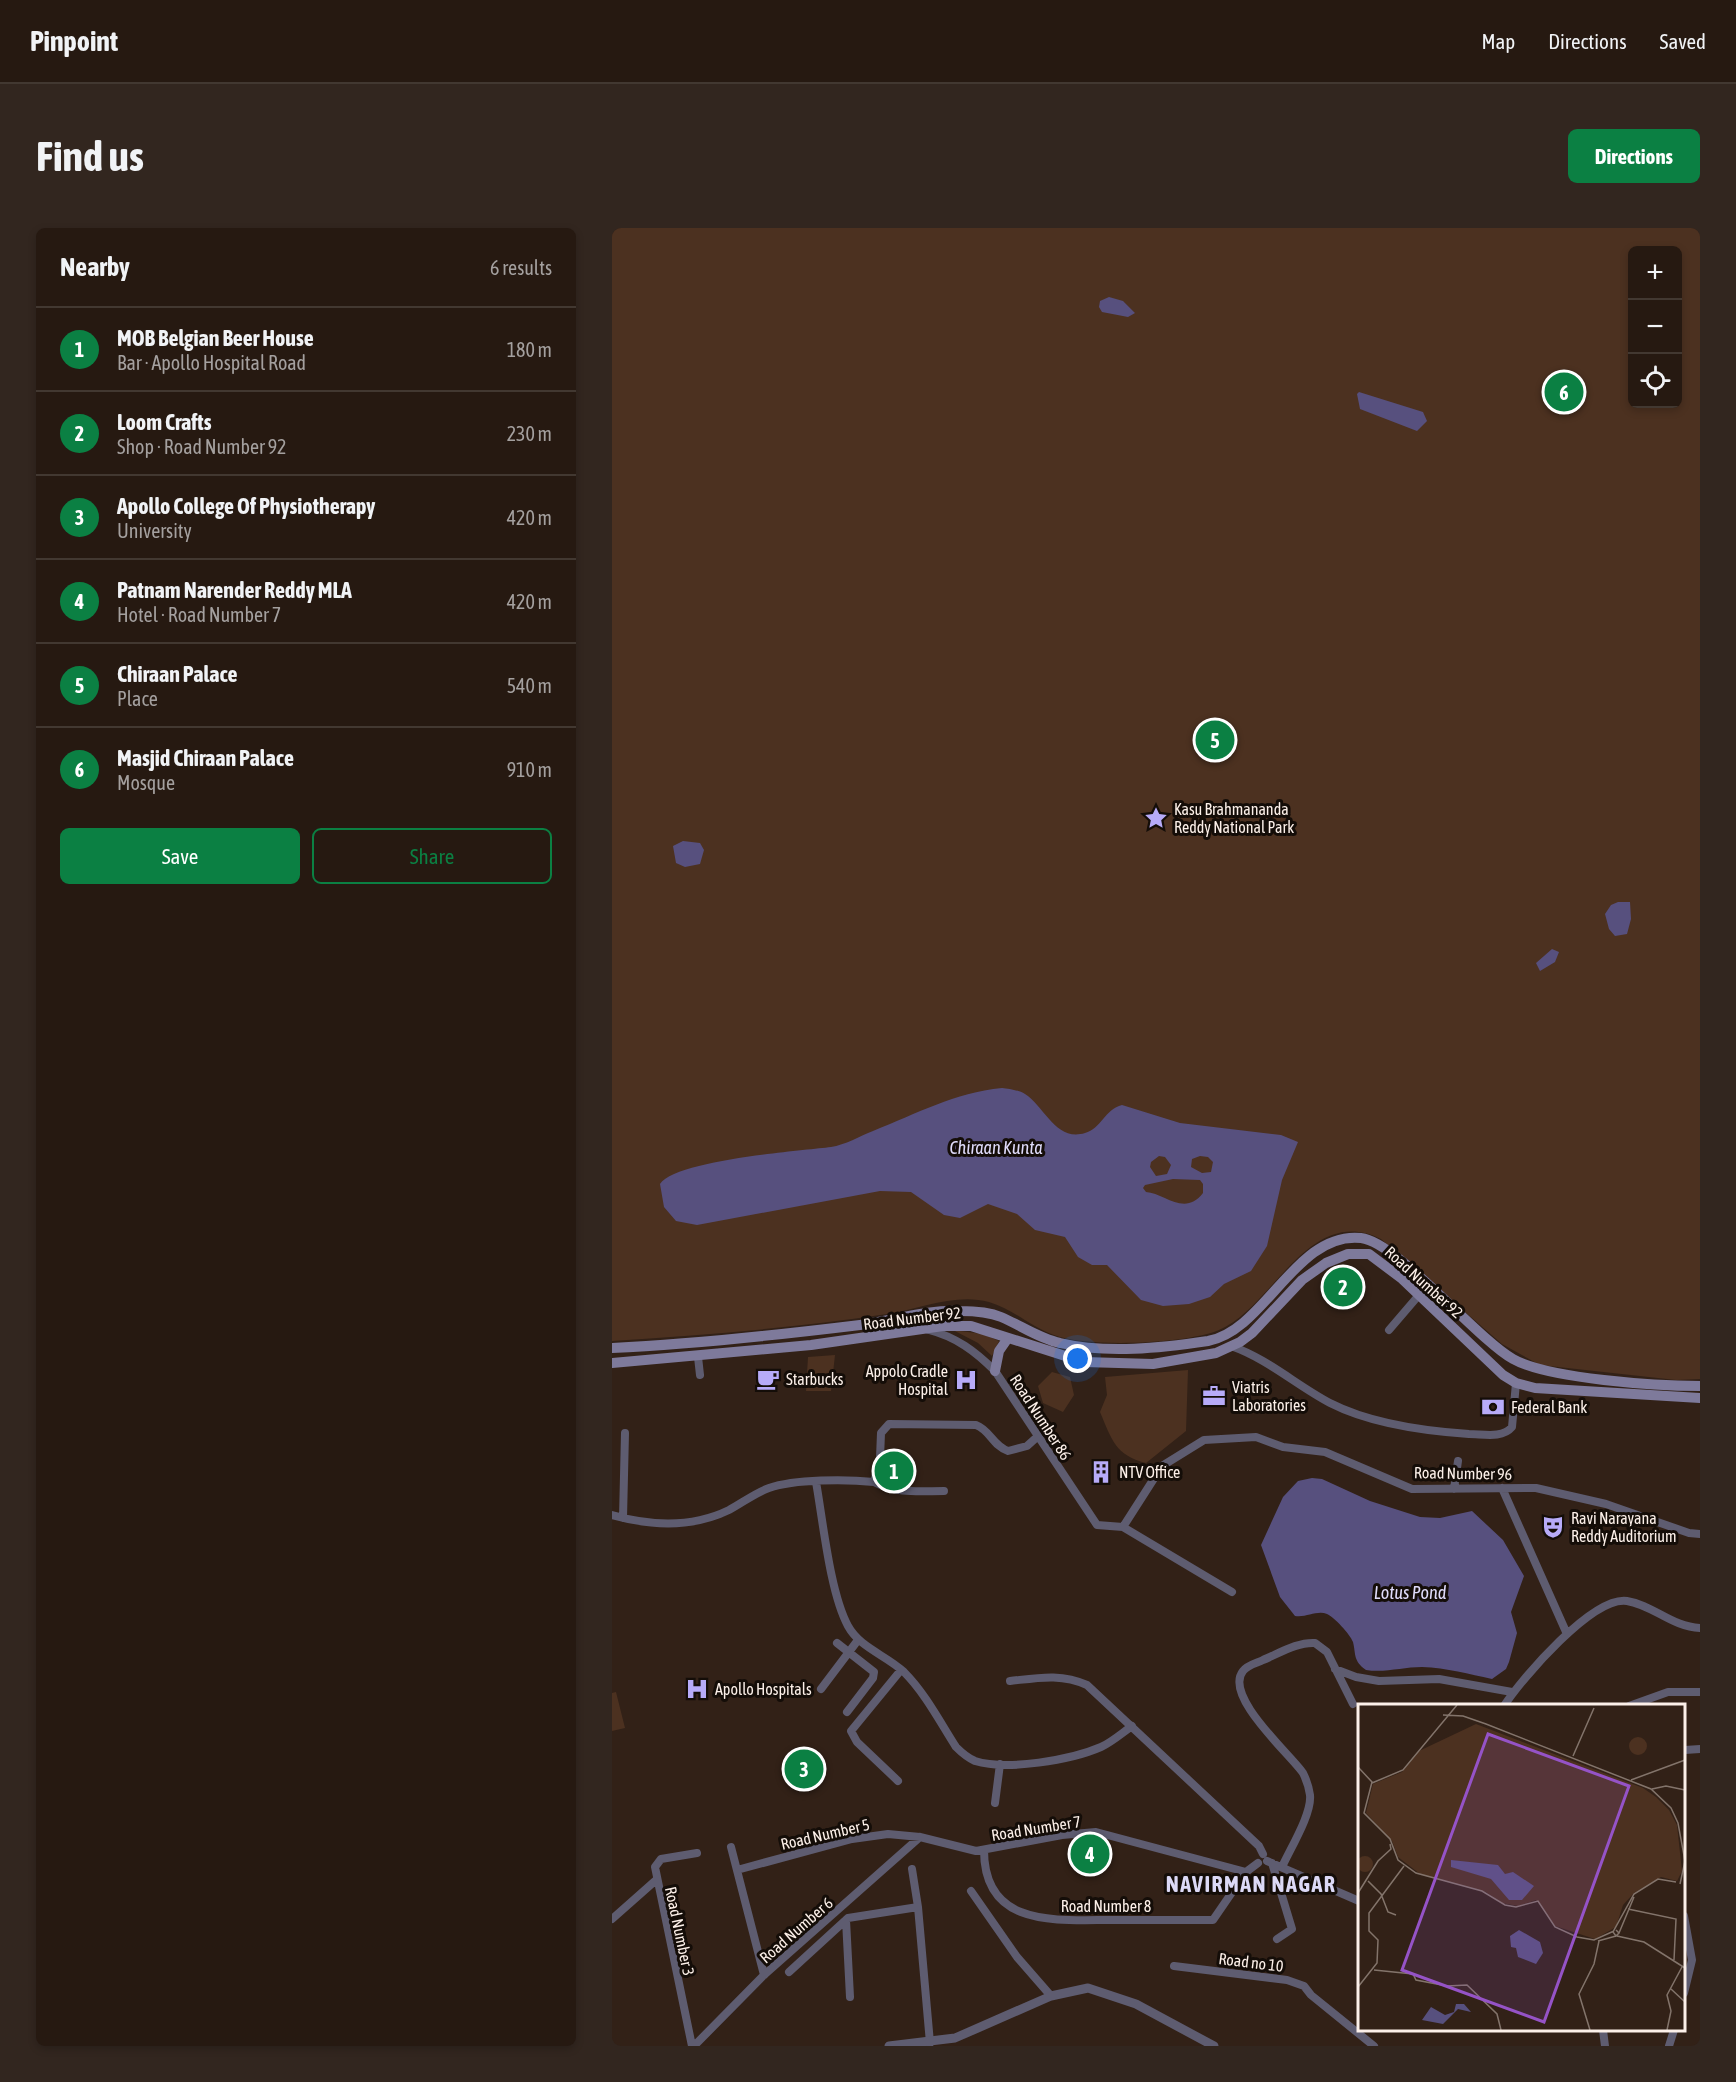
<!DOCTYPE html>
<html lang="en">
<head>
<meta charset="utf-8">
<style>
	body { margin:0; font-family:"Asap Condensed",sans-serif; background:#32261f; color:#f1f3f6 }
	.controls { position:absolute; right:18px; top:18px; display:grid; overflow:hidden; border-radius:9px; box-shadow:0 3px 9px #0003 }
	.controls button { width:54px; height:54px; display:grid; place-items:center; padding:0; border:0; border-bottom:2px solid #423831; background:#261911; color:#f1f3f6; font:30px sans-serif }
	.you { position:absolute; left:466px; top:1131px; width:21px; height:21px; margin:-15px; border:4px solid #fff; border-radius:50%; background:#1a73e8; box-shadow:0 0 0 9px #1a73e833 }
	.badge { display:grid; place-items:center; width:39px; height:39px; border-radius:50%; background:#0b8043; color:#fff; font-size:20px; font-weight:700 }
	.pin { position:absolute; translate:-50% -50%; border:3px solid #fff; box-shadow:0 2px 6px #0006 }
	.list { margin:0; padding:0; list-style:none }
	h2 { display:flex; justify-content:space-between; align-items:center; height:78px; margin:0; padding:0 24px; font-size:26px }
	h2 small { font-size:20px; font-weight:400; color:#a4a09f }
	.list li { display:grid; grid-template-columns:39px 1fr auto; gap:18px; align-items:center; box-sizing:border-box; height:84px; padding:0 24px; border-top:2px solid #423831 }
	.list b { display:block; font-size:22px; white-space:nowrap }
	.list p { margin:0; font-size:20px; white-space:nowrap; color:#a4a09f }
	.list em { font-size:20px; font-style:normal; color:#a4a09f }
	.actions { display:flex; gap:12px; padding:18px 24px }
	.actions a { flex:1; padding:14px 0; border:2px solid #0b8043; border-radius:9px; text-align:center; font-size:21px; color:#0b8043 }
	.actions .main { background:#0b8043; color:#fff }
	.icon { flex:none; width:33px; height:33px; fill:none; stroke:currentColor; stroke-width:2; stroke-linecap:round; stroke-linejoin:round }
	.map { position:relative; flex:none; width:1088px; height:1818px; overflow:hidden; border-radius:9px }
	header { display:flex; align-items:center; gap:36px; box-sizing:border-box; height:84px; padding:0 30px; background:#261911; border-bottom:2px solid #423831 }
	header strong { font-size:28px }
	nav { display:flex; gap:33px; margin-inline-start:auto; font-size:21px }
	.intro { display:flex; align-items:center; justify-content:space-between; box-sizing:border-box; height:144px; padding:0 36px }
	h1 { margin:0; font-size:42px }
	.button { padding:15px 27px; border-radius:9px; background:#0b8043; color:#fff; font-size:21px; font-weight:700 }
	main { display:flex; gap:36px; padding:0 36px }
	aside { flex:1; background:#261911; border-radius:9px; box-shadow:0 3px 9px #0003 }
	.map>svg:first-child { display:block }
</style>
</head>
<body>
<header>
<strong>Pinpoint</strong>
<nav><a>Map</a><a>Directions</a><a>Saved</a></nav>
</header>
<div class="intro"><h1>Find us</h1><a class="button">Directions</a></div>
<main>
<aside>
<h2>Nearby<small>6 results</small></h2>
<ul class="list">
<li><span class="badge">1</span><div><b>MOB Belgian Beer House</b><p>Bar · Apollo Hospital Road</p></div><em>180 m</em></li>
<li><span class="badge">2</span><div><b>Loom Crafts</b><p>Shop · Road Number 92</p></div><em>230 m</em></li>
<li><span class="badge">3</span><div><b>Apollo College Of Physiotherapy</b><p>University</p></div><em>420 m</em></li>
<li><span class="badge">4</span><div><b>Patnam Narender Reddy MLA</b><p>Hotel · Road Number 7</p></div><em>420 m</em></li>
<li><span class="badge">5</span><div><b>Chiraan Palace</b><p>Place</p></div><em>540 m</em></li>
<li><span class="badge">6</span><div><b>Masjid Chiraan Palace</b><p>Mosque</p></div><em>910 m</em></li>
</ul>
<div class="actions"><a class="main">Save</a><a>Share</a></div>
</aside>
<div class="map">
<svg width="1088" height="1818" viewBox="0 0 1088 1818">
	<rect width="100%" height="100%" fill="#322117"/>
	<path fill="#4c3120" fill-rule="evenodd" d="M0,0H1088V1151L1064,1152L928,1137L890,1116L769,1011C696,975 661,1080 607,1102C574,1116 476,1120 442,1107C419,1099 401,1081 377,1074C343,1065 309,1081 275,1086C184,1100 91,1107 0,1113ZM1020,22H1066V176H1020Z
		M341,1102L371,1106L387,1113L380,1128L366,1115Z
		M223,1127L219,1163H194L196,1129Z
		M576,1142L574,1203L534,1235C503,1227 500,1212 488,1184L495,1167L493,1149Z
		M440,1144L458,1149L462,1167L451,1184L431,1175L426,1158Z
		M4,1464L13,1500L0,1503V1465Z"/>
	<path fill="#57507e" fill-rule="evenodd" d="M497,69L511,73L523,85L516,89L490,84L487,79L488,73Z
		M747,164L811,184L815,193L805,203L748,181L745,166Z
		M71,613L88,615L92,622L88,636L73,639L64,635L61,618Z
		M1006,674H1018L1019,691L1015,706L1003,708L997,701L993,686L999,677Z
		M940,721L947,724L943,734L928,743L924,735Z
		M390,860C397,861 407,862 413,866C433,879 444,914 473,905C489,901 493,881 510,877L568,895L669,907L686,914L670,952L655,1018L639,1043L612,1056L598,1069L577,1076L551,1078L529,1072L495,1037H480L466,1029L453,1009L423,1002L405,986L376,976L348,990L332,987L299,964L268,963L85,997L64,993L52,979L48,956C64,932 187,923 219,919C233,917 248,908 261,903C306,885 342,865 390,860ZM547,928L553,929L559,937L555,946L544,948L538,939L539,934ZM588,928L596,929L601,934L599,944L590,945L579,939L580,931ZM561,951L588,952L591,956V965C573,989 552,965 534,964L531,960L533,957Z
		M700,1250L710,1251L758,1273L808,1289L828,1290L860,1283L891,1312L912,1348L899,1384L905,1405L897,1434L894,1441L880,1451C857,1446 835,1440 810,1439C791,1439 773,1445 754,1442C741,1433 744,1426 741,1414C738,1406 722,1389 715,1386C705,1382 694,1390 683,1388L668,1369L649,1317L671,1269L686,1253Z"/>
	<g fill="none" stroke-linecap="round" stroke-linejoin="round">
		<path stroke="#5e5c70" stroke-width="8" d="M317,1102C344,1109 363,1123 383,1143L485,1297L511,1299L620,1364
			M777,1102L807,1067
			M619,1118C656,1131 684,1157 718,1175C759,1196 812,1203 857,1206C871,1206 890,1211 900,1199L904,1155
			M86,1129L88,1147
			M204,1254C211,1293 218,1365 236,1398C248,1420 274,1427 292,1444C313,1465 328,1494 344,1519C350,1525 356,1530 363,1533C395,1543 459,1532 489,1519C500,1514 510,1505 520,1498
			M262,1254C284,1266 308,1263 332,1263
			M890,1260L955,1406
			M842,1261L846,1233
			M0,1287C39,1298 80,1300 117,1282C130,1275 143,1265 157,1260C183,1251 234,1251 262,1254L268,1230L269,1205L277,1196L364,1197C378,1202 381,1218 396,1223L415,1218L425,1209
			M11,1290L13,1205
			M511,1299L550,1238L592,1212L644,1209L671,1219L713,1224L800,1261L924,1260L994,1276L1077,1305L1088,1306
			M225,1415L262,1444L261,1450L235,1484
			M723,1441L744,1449L767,1453L827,1451L900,1464
			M398,1453C425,1450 449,1445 475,1457L647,1618L651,1626
			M209,1461L246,1412
			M892,1478C910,1450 981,1368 1015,1373C1041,1377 1060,1399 1088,1400
			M1017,1478L1056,1464H1088
			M1073,1522L1088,1521
			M286,1553L245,1514L239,1503L289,1442
			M383,1575L388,1536
			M119,1619L152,1747
			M372,1622C372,1700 444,1692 500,1692C534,1692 567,1692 601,1692L634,1644
			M655,1633L747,1673
			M660,1635L680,1701L665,1711
			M670,1639C678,1621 700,1586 698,1567C697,1560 694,1551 691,1545C679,1527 611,1468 631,1443C635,1437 645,1435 651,1432C668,1425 685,1414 703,1415L715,1424L741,1476
			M300,1641L306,1679
			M125,1642L240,1611L276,1606L308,1609L364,1623L450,1607L484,1604L634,1644L646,1635
			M359,1663L405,1729L439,1768
			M1072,1688L1080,1732L1072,1765
			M0,1691L43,1653
			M234,1692L238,1769
			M562,1738L675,1752L692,1758L699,1767L762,1818
			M177,1744L236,1690L306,1679L318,1815
			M991,1802L993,1818
			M80,1818L43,1639L49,1631L85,1625
			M82,1818L152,1747L308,1609
			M1057,1818L1062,1802"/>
		<path stroke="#5e5c70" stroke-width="9" d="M277,1818L343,1810L439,1768L476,1760L524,1776L602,1818"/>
		<path stroke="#7e7a9b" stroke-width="10" d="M0,1120C83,1116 166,1107 248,1097C280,1093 316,1081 348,1083C360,1083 377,1084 389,1089C408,1097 428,1111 448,1115C495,1126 549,1120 596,1113C653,1103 684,1003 749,1010C785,1014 863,1109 901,1131C936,1151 1046,1158 1088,1158
			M0,1135L199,1117L331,1098H359L472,1134L541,1136L604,1125L628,1114L640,1105L690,1052L714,1035L736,1026H757L789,1050L891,1147L904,1155L923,1160L1088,1170
			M383,1143L387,1123L396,1110"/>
	</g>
	<defs>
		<g id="sight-bare" transform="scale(1.8)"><path d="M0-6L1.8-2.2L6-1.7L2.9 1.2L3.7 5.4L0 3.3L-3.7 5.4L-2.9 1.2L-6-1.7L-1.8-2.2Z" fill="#b7abf8" stroke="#140d08" stroke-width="2.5" paint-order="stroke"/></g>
		<g id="cafe-bare" transform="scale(1.8)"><path d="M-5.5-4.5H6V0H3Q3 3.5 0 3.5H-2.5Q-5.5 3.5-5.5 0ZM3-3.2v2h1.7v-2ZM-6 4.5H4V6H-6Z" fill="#b7abf8" stroke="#140d08" stroke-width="2.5" paint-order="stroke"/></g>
		<g id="hospital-bare" transform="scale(1.8)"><path d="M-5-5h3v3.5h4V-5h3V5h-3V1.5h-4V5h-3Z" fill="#b7abf8" stroke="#140d08" stroke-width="2.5" paint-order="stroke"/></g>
		<g id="office-bare" transform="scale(1.8)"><path d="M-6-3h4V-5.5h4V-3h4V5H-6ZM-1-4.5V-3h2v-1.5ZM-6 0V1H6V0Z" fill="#b7abf8" stroke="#140d08" stroke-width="2.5" paint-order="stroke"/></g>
		<g id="bank-bare" transform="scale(1.8)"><path d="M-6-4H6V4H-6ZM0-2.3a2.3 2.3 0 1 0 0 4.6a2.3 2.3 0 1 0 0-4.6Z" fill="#b7abf8" stroke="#140d08" stroke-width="2.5" paint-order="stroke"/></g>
		<g id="building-bare" transform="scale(1.8)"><path d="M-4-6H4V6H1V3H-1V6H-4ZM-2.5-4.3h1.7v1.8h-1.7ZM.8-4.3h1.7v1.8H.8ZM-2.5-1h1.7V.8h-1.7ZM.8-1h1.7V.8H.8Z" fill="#b7abf8" stroke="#140d08" stroke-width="2.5" paint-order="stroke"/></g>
		<g id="theatre-bare" transform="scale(1.8)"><path d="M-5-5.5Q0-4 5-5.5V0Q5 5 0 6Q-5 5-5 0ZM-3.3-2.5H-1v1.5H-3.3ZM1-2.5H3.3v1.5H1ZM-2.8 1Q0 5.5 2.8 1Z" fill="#b7abf8" stroke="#140d08" stroke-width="2.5" paint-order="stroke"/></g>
	</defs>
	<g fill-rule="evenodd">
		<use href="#sight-bare" x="544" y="590"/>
		<use href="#cafe-bare" x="156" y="1151"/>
		<use href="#hospital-bare" x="354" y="1152"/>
		<use href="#office-bare" x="602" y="1168"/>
		<use href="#bank-bare" x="881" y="1179"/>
		<use href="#building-bare" x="489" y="1244"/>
		<use href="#theatre-bare" x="941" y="1299"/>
		<use href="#hospital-bare" x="85" y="1461"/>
	</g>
	<g text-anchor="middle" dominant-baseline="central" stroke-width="6" stroke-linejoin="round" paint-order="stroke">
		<g font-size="16" fill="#fcf0e9" stroke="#140d08" text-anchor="start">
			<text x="562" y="581">Kasu Brahmananda<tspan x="562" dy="18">Reddy National Park</tspan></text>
			<text x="336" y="1143" text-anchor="end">Appolo Cradle<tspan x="336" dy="18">Hospital</tspan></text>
			<text x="174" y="1151">Starbucks</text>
			<text x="620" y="1159">Viatris<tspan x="620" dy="18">Laboratories</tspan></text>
			<text x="899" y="1179">Federal Bank</text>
			<text x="507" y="1244">NTV Office</text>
			<text x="959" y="1290">Ravi Narayana<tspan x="959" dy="18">Reddy Auditorium</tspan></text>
			<text x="103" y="1461">Apollo Hospitals</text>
		</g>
		<g font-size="16" fill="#fcf0e9" stroke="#140d08">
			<text transform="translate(812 1054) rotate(42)">Road Number 92</text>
			<text transform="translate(300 1090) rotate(-7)">Road Number 92</text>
			<text transform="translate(429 1189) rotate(57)">Road Number 86</text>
			<text transform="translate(851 1245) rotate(1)">Road Number 96</text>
			<text transform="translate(424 1600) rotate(-9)">Road Number 7</text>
			<text transform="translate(213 1606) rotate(-13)">Road Number 5</text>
			<text x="494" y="1678">Road Number 8</text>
			<text transform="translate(184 1702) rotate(-41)">Road Number 6</text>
			<text transform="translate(68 1703) rotate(78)">Road Number 3</text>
			<text transform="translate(639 1734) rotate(7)">Road no 10</text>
		</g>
		<g font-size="18" font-style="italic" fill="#e0dcfb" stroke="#140d08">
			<text x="384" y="919">Chiraan Kunta</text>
			<text x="798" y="1364">Lotus Pond</text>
		</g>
		<g font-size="22" font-weight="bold" letter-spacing="1.5" fill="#dcd9f6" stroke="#140d08">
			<text x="639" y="1656">NAVIRMAN NAGAR</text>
		</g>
	</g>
	<g transform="translate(746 1476)">
		<rect width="327" height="327" fill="#322117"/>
		<path d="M118,20L285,84L298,93L311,106L319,121L324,167L319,177L303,173L276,189L265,201L258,223L237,235L197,222L178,196L160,202L144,199L128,188L62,170L40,153L34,137L8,109L15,80L44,68L61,47ZM271 42a9 9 0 1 1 18 0a9 9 0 1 1-18 0ZM-1 160a8 8 0 1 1 16 0a8 8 0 1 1-16 0Z" fill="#4c3120"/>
		<path d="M93,156L140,161L147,170L155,168L176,182L164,196H151L133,175L93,163ZM161,226L182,238L185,249L178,260L160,253L158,244L153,243L152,232ZM98,300H106L113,308L100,305L85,320L64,316L73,303L87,311L96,308Z" fill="#57507e"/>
		<path fill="none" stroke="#83746b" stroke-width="1.5" d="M85,11L105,12L128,20L293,85L313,104L320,119L327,157L322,180M215,52L236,4M0,63L14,78L6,109L32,135L40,156L58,169L124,187L147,201L158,203L180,197L197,223L219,233L236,236L256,227M273,76L327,56M14,79L45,66L99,1M294,85L308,82L327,86M10,177L23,190L30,208L38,211M0,189L20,157L33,145L32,140M270,205L318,215L316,256M258,226L261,229L258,232L255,228L276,190L300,175L318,178M261,229L276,193M259,232L286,238L327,264M240,237L258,232M16,266L55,270L58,276L89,282L109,281L139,310L143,326M0,283L19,259L20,236L11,227V209L46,162M313,285L327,298M232,326L221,290L236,260L241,237M309,326L313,307L309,291L324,263"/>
		<path fill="#9553c7" fill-opacity="0.15" stroke="#9553c7" stroke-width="3" d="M130,30L271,82L186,318L44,266Z"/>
		<rect width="327" height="327" fill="none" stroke="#fcf0e9" stroke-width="3"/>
	</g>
</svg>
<div class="controls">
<button>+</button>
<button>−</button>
<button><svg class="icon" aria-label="locate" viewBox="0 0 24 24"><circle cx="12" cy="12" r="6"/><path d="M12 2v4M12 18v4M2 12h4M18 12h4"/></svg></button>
</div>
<div class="you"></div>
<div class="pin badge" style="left:282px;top:1243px">1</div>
<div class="pin badge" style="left:731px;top:1059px">2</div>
<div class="pin badge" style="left:192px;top:1541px">3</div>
<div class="pin badge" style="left:478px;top:1626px">4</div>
<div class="pin badge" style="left:603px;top:512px">5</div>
<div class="pin badge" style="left:952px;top:164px">6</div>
</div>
</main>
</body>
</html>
